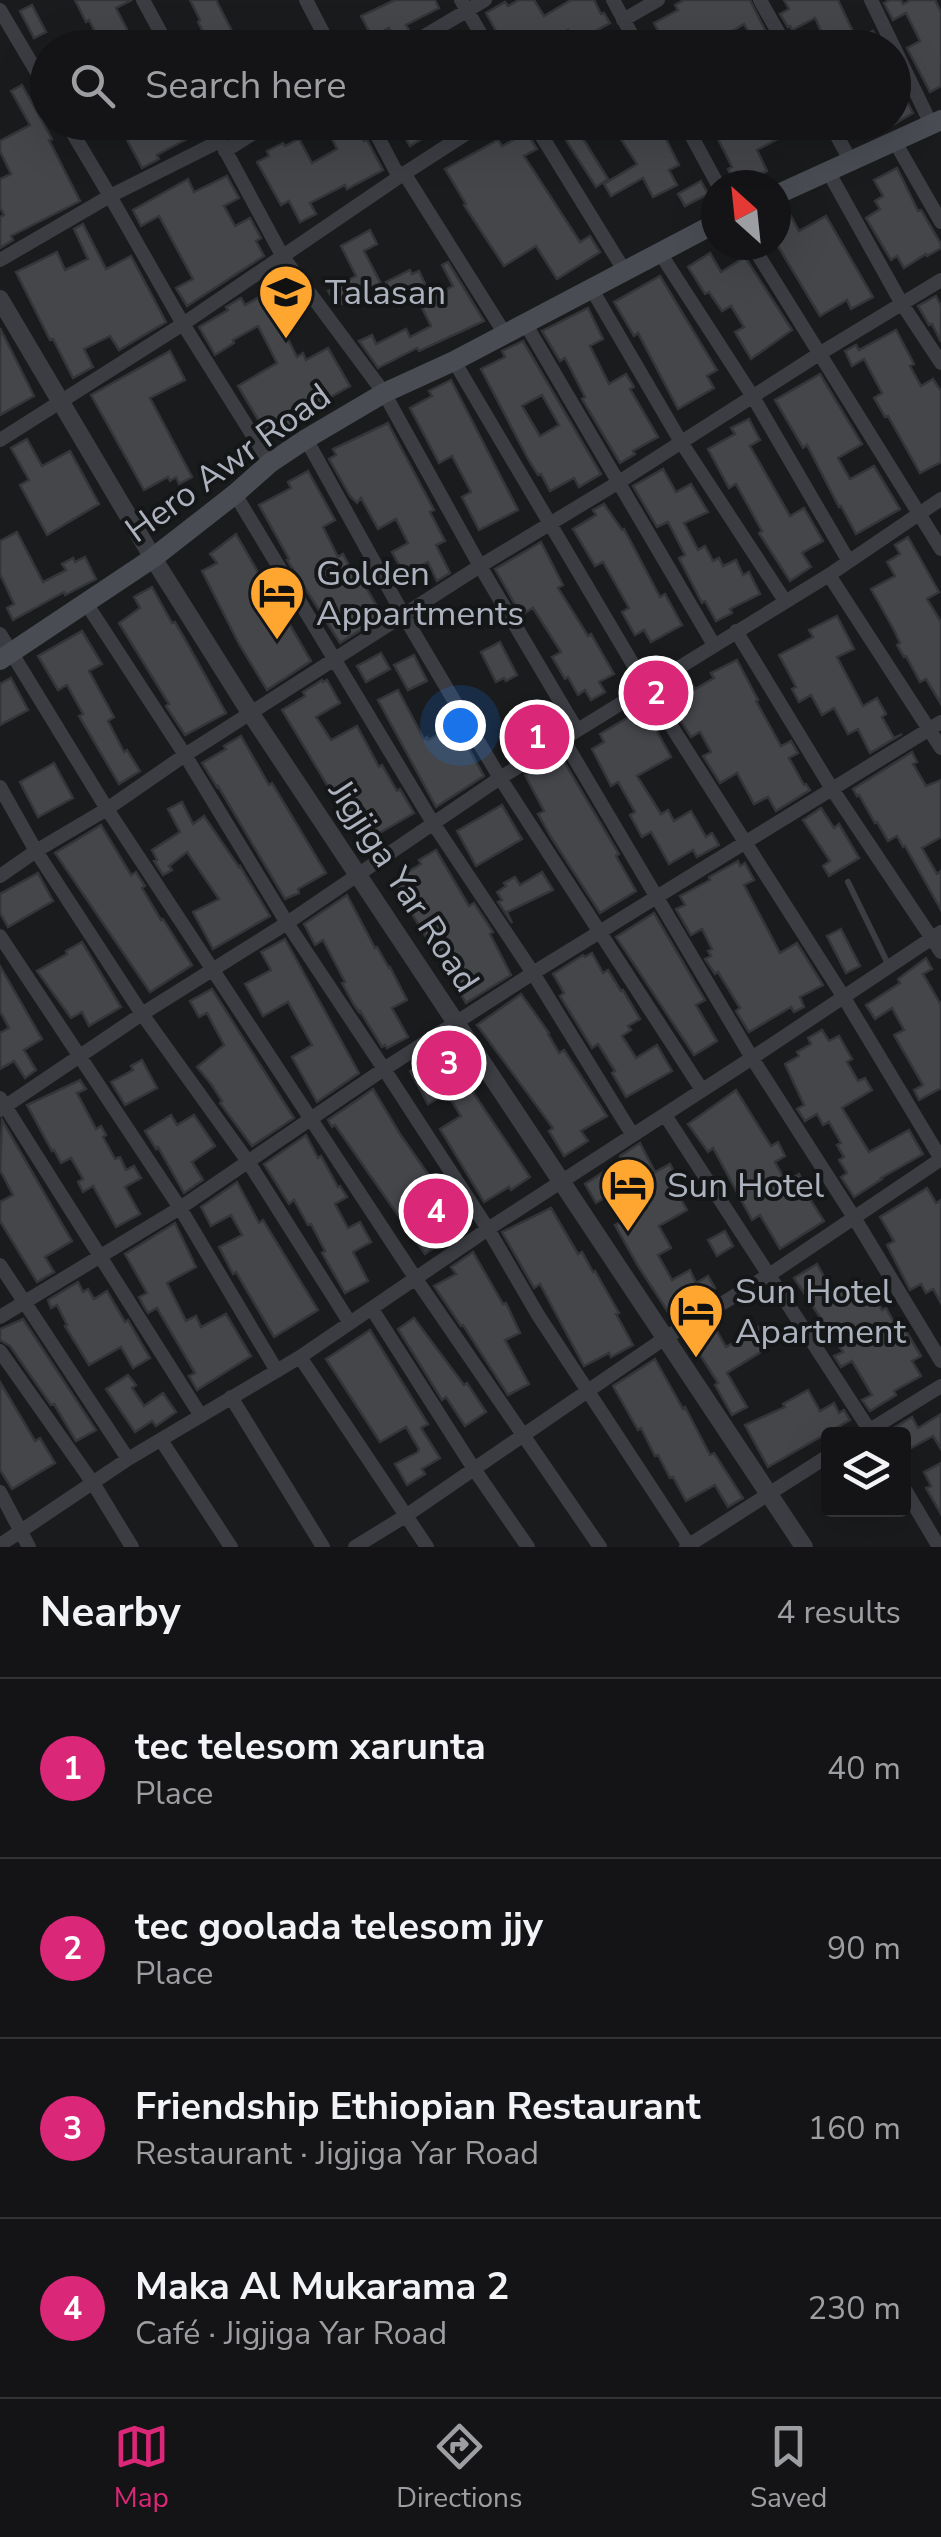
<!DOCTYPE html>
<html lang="en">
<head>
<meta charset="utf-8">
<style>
	body { margin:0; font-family:"Nunito Sans",sans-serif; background:#212123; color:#f1f3f6 }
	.controls { position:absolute; right:30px; bottom:30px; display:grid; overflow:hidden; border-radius:10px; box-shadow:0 10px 40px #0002 }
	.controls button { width:90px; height:90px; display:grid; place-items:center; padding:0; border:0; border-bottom:2px solid #333335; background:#141416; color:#f1f3f6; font:50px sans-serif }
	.compass { position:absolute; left:701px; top:170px; width:90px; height:90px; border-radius:50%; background:#141416; box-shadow:0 10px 40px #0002; rotate:333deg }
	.you { position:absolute; left:460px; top:725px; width:35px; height:35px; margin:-25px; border:8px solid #fff; border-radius:50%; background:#1a73e8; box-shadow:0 0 0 15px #1a73e833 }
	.badge { display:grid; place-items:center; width:65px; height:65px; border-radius:50%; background:#db2777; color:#fff; font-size:32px; font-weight:700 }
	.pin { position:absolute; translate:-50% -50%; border:5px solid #fff; box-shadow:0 2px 10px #0006 }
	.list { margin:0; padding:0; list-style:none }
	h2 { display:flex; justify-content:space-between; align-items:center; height:130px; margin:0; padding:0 40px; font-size:42px }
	h2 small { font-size:32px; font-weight:400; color:#9d9ea1 }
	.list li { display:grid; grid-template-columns:65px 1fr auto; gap:30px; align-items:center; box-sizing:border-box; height:180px; padding:0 40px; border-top:2px solid #333335 }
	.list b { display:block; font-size:38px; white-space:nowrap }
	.list p { margin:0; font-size:32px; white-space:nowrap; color:#9d9ea1 }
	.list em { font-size:32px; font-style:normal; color:#9d9ea1 }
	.icon { flex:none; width:55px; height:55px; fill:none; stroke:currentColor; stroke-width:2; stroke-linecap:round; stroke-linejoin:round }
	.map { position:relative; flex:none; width:941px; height:1547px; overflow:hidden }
	.search { position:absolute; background:#141416; box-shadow:0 10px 40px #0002; left:30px; right:30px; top:30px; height:110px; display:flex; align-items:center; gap:25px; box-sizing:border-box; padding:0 35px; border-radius:55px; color:#9d9ea1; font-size:38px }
	.sheet { height:850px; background:#141416 }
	nav { display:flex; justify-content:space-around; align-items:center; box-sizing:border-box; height:140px; border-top:2px solid #333335; background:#141416; font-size:28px; color:#9d9ea1 }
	nav a { display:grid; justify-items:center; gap:5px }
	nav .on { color:#db2777 }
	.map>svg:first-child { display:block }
</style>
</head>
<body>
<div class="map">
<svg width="941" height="1547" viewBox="0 0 941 1547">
	<rect width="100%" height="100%" fill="#1a1b1d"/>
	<path fill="#44464a" stroke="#343539" stroke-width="2.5" fill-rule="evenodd" d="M75,0H132L116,8L133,41L121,48H103L89,20L86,22Z
		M190,0H216L234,35L211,47L198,22L200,20Z
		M395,0H435L439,8L406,25L410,32L395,40L389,28L372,37L361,16Z
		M519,0H534L544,16L571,0H594L601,14L604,13L610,23L585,37L587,40L576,46L568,30L546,42L549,48H519L516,42L505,47L486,13L505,2L508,6Z
		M684,0H750L769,38L756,45L744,24L705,48H667L654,23L678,10L675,5Z
		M784,0H838L857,40L873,31L882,48H829L815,18L792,30L790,26L788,27L780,14L789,9Z
		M890,0H901L903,4L911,0H935L941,12V86L930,92L907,48L920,41L906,13L893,20L884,3Z
		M32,5L46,32L34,38L20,11Z
		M894,77L913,113L894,124Z
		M22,85L52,139L49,140L80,201L11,236L13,240L0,248V217L4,215L0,207V179L11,174L0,151V141L30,125L11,91Z
		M146,122H193L198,133L157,155L159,159L142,168L124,134Z
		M324,122H355L364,141L367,140L383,170L347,189L345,185L310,203L316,214L300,222L289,201L281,205L257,162L269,156L267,151L283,143L285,146L299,139L312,163L337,149Z
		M396,122H449L410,146Z
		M610,122H661L671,137L666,139L679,165L669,170L677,185L653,197L643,178L611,196L604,184L637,164Z
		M706,122H810L757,150L767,171L757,176L762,185H736L728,169L732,167L717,137L715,138Z
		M525,129L537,149L524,156L580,242L590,236L600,252L557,279L536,246L504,266L464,205L466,204L445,169L498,140L502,146L521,136L519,133Z
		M577,129L608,179L596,187L564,137Z
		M897,168L918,211L921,210L941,244V248L927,256L926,254L904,268L897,256L891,260L866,218L880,209L875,201L883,196L874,180Z
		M227,176L239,198L224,206L235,226L250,218L261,238L256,241L264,256L187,306L176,288L193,279L159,216L141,226L133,210L188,179L194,192Z
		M701,181L708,194L685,206L678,194Z
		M787,209L799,231L826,216L873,297L851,309L847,300L820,316L776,243V238L782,234L776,222V215Z
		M83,224L106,269L131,256L166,322L119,350L110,336L84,349L93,367L73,378L53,339L50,340L16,272L57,252L65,270L88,259L74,229Z
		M370,230L377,244L364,251L381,284L337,306L328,291L356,276L341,246Z
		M710,253L721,272L745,257L792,330L751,359L735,332L744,327L731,306L722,311L709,292L705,294L688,267Z
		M448,262L484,321L419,351L417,348L378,368L359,341L372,335L376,344L406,329L410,337L431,326L417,298L399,307L386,282L410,270L412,274L419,271L431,297L453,286L442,265Z
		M660,276L717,370L707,376L714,388L678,409L638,333L634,336L614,302Z
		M265,294L297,357L303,353L306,360L328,348L350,386L308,410L310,414L269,438L238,386L277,363L258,326L233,340L234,343L215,355L199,327L228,310L226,307L241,298L245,305Z
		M936,296L941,306V342L932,324L929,325L918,306Z
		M588,308L603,339L590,346L609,384L626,374L634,387L630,389L658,437L633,451L635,454L620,463L582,399L585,397L565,358L560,361L542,331Z
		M0,328L34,396L0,415Z
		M896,330L914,364L910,366L921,386L933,379L941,391V462L920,473L888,416L885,417L874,398L882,393L864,359L852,366L845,351L856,345L859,350Z
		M523,341L601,474L579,487L574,478L550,491L541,474L538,475L528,459L481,369L505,357L502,351ZM542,395L559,425L540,436L522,406Z
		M170,351L185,380L150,398L192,477L179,484L176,477L170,481L168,477L144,490L91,395Z
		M820,374L862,444L838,458L850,479L874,466L900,509L856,534L841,506L839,507L807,445L803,448L775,400Z
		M451,380L518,510L479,530L462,497L471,492L452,456L439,463L410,408L432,396L429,391Z
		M749,419L760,440L750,446L790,516L804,508L823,541L802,553L811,567L790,581L759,533L762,531L736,484L729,488L708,449L735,434L731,428Z
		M388,423L434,510L430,512L445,541L436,545L450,573L437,581L428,562L404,574L392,552L408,543L396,519L378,529L361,498L357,503L350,496L329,459L336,455L333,449Z
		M27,439L42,466L70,451L99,504L47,535L20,485L29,480L11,448Z
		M663,469L676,492L691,484L708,512L684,523L698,550L705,546L713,561L719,558L723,566L736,560L743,575L749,572L760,594L730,609L732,613L716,621L705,601L702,603L679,558L685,555L668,522L657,527L633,486Z
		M308,471L335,520L323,527L338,557L343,554L350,567L353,566L383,616L340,643L287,560L289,559L259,505L291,488L288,482Z
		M604,504L622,530L624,529L660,597L665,594L682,625L651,642L644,630L635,635L622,612L629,608L603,562L595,566L573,529L596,515L593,510Z
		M17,532L43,582L66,570L62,564L73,558L75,562L85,557L96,579L65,595L64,592L13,620L7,608L14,604L0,574V541Z
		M236,534L259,574L268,570L295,614L286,618L311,661L267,690L239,644L202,571L217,563L210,554Z
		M908,537L939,592L927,599L941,622V704L926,679L920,682L906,656L904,657L897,645L900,643L894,630L871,589L895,576L887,562L900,554L895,545Z
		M541,542L563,585L558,588L588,636L591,634L614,674L599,682L605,692L591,700L585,690L578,695L568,677L565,679L552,657L561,652L533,608L521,615L495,569Z
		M152,587L172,623L175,622L186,641L226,713L185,735L166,706L169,704L119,623L140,608L134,597Z
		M837,616L854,649L837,657L863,706L877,698L886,714L882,717L894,738L902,734L870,753L858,729L848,734L834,708L822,715L811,695L799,702L792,689L796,687L779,655L813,637L809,630Z
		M82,631L102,664L89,671L114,717L108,721L124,752L127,750L140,771L119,784L79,716L83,714L67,685L58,690L38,656Z
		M500,642L517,675L506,681L504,678L496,682L481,652Z
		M381,653L390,669L366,682L357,666Z
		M414,655L427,681L408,690L394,665Z
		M737,660L758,700L756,701L781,746L791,741L798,753L789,758L804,785L806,784L810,790L776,811L768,797L754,804L737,773L720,783L703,756L711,752L700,732L691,737L663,693L689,679L695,689L714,678L711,673Z
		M11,678L28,710L0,725V684Z
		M322,680L323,682L327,680L340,703L316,717L331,740L357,726L379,767L382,765L397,791L400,789L414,813L362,843L282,710L305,696L303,692Z
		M398,690L424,739L427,737L428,740L456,725L484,776L436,807L378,700Z
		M646,707L657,724L654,726L671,757L637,776L661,814L668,810L674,821L691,811L706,837L712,833L719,845L697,857L693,850L669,864L651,832L642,837L630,815L635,812L618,782L611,786L592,749L604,742L600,734Z
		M241,736L269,785L272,783L326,873L298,889L299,893L285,899L218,786L217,787L202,763L226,749L224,746Z
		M912,752L917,762L913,764L926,786L941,780V837L922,848L937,874L941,871V910L905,846L903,847L897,836L888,841L877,822L875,823L859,795L857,796L853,789Z
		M563,760L619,854L616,856L636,891L600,913L551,837L538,814L544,811L525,775L535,769L538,773Z
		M54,763L73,798L38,817L20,782Z
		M182,802L193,824L204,816L239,867L240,866L270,916L213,949L193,912L219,899L187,852L169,866L172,870L163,875L154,861L157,860L152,850L180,832L168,809Z
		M502,805L522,839L476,866L457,831Z
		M821,808L834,828L839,824L859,858L829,876L823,866L830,861L803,820Z
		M101,825L131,875L136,872L145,886L142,888L161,920L163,919L192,965L150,992L55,853Z
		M436,850L469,906L474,903L493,932L490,934L511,975L466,1003L392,881L421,864L419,860Z
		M738,861L740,866L745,863L754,880L744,885L780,953L797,943L823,985L800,997L804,1007L794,1012L791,1007L749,1032L736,1011L740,1008L718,972L715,974L705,959L711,956L708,951L712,949L702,929L691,935L676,909L685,905L680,896L710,880L709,877Z
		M542,872L553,890L507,912L512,923L498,902L502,900L497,892L506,886L504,883L515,877L520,885Z
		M38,873L53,901L8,927L0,913V894Z
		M347,895L375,948L377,947L389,968L390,967L407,1000L392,1008L408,1037L387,1048L385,1045L382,1047L360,1011L359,1012L354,1005L342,983L345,982L323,940L315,945L304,924Z
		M654,913L705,1000L696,1005L717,1041L694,1055L616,937Z
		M841,929L860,966L846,973L827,936Z
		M285,939L359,1073L317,1102L292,1057L312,1045L288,1002L263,1016L245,984L271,970L261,952Z
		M82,942L121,1007L89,1026L82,1012L71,1018L37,971L67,954L66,951Z
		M592,953L603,973L608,970L621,991L623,990L640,1019L628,1026L631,1030L622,1036L636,1058L657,1045L672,1071L626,1097L612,1073L615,1071L598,1044L592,1048L560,996L564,993L553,974L583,955L585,957Z
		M926,958L932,969L923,974L941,1005V1088L919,1100L914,1090L923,1085L894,1035L904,1030L892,1008L875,1019L866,1005L900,983L898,979Z
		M0,966L42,1039L24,1050L36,1070L25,1078L14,1061L0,1069V1033L9,1028L0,1011Z
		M212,989L294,1118L252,1146L220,1103L222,1101L211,1084L197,1067L224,1045L207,1013L199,1017L190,1001Z
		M521,994L549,1033L548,1034L559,1053L564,1050L607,1116L581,1131L588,1141L564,1156L549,1131L553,1128L477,1025Z
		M822,1030L829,1041L839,1036L852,1059L847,1062L858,1081L865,1078L872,1090L842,1108L869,1152L909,1130L923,1154L881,1178L882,1179L854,1197L841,1177L847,1173L839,1160L844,1157L837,1145L841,1143L829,1122L823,1125L817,1114L805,1121L797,1109L804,1105L785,1064L799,1056L797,1052L811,1044L808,1038Z
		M441,1045L530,1177L511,1190L509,1187L484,1202L440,1129L461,1116L447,1093L428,1104L410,1071L435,1058L430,1052Z
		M142,1060L157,1088L125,1105L111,1082L133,1070L131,1066Z
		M80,1080L86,1089L77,1093L96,1129L101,1126L106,1135L103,1137L115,1159L120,1157L126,1170L134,1166L141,1178L125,1187L140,1214L116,1227L93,1186L83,1192L78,1182L83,1179L71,1158L61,1163L54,1150L52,1151L27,1105Z
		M373,1089L400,1134L437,1187L445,1182L454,1197L448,1201L458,1214L436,1229L444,1241L425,1254L335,1125L332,1127L328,1120Z
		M736,1090L771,1146L778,1142L785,1156L775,1162L786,1182L799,1174L811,1194L808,1196L824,1221L780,1249L760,1215L752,1220L713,1148L708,1152L688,1124Z
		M171,1115L177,1125L194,1115L215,1146L192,1162L203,1180L184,1193L158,1147L156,1149L145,1131Z
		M2,1120L72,1241L45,1257L54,1272L37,1282L0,1221V1202L13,1195L0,1170Z
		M306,1135L318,1158L321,1156L338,1187L340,1186L347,1197L335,1204L348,1228L360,1222L371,1242L353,1252L368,1281L345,1293L322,1253L325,1251L311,1224L308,1225L294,1200L289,1204L264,1164Z
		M640,1143L655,1172L670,1164L680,1184L674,1187L687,1210L659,1226L671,1248L658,1255L672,1280L690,1270L696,1283L708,1276L715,1288L668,1312L638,1266L615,1225L647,1208L635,1186L611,1199L609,1195L596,1203L585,1184L622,1160L620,1156Z
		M237,1182L259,1223L263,1220L318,1310L274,1337L236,1272L233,1274L219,1247L242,1235L231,1215L211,1226L201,1207Z
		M927,1188L936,1203L941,1200V1303L933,1289L926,1293L921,1284L910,1290L887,1245L894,1241L880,1217Z
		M551,1208L578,1254L582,1252L593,1272L595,1271L619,1313L616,1314L633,1345L611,1357L609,1353L584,1366L540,1284L534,1288L502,1232Z
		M175,1223L196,1267L167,1283L186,1321L196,1316L201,1327L226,1314L251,1356L197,1390L189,1376L195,1373L157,1308L148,1313L143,1305L139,1297L147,1293L125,1254Z
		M725,1231L733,1246L717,1256L708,1240Z
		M473,1252L503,1304L506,1303L520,1333L505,1340L529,1384L508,1395L463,1325L461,1326L434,1286L456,1274L451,1267Z
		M817,1264L834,1294L860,1280L873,1304L877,1301L882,1310L886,1308L900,1333L905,1329L921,1356L912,1361L921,1376L894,1391L896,1395L870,1411L862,1400L872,1395L852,1361L841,1367L834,1356L843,1352L794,1278Z
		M78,1282L83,1292L88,1289L94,1299L107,1291L125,1322L128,1320L150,1358L133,1368L121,1347L89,1365L65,1326L67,1325L57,1305L51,1308L48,1300Z
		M414,1318L464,1385L467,1383L486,1412L465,1426L446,1397L442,1400L398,1329Z
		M23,1319L96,1430L76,1441L54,1404L51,1405L10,1346L0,1340V1329Z
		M762,1325L772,1345L727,1373L747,1407L732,1415L715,1385L718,1383L690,1339L714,1326L726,1347Z
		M370,1330L428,1424L421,1428L440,1458L422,1469L425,1474L407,1485L395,1464L418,1452L419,1449L406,1427L380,1442L326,1359Z
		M655,1359L683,1409L685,1407L710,1455L714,1453L743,1498L728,1507L715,1485L686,1501L673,1477L670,1478L658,1455L655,1456L641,1428L638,1430L613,1386Z
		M128,1375L136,1385L132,1388L144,1406L163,1393L176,1412L156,1426L152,1421L135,1432L106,1389Z
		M0,1382L35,1441L40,1438L55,1463L12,1489L0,1470Z
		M808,1390L820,1411L834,1403L839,1413L844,1410L850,1420L768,1467L745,1425L785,1407L783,1404Z
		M941,1414V1449L933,1436L904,1452V1434H898L894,1428L912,1417L918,1428Z
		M941,1463V1514L926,1488L931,1486L924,1472Z"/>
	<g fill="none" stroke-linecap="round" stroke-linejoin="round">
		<path stroke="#3b3d43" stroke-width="6" d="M848,882L889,966"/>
		<path stroke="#3b3d43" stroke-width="14" d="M143,0L169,48
			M306,0L331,48
			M461,0L489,48
			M613,0L639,48
			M760,0L787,48
			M871,0L931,124
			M0,10L48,91
			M623,20L658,0
			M404,48L485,0
			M611,48L632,36
			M66,122L110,196L220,141
			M210,122L283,257L384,393L480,566L577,730
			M370,122L399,177
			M533,122L624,270
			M684,122L718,185
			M829,122L852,163
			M895,142L941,222
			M225,151L271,122
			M404,173L505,334
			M829,173L902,304L941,363
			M752,245L941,549
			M660,253L753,397L848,560
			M0,260L110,196L183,324L399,177L484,122
			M591,288L681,442L785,601
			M525,323L714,645
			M454,361L647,688L843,996L941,1159
			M306,439L404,616L500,778L702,1090
			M0,440L183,324L270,463
			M235,494L433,823L533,973L632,1134
			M829,575L941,748
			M86,603L185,755L287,923L384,1069L488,1229L538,1315L690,1547
			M736,631L832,789L941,952
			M0,634L107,809L416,1279L600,1547
			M563,739L752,1058L855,1219L941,1361
			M0,787L36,851L142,1014L249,1163L350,1323
			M0,876L36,851L107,809L185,755L480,566L619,482L819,354L941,280
			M0,936L180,1208L277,1371
			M0,1098L201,1416
			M0,1110L142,1014L287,923L500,778L829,575L941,499
			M665,1115L872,1434
			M0,1265L128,1459
			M372,1309L474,1469L528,1547
			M0,1317L180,1208L384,1069L533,973L941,722
			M0,1351L93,1483L132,1547
			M300,1357L427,1547
			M231,1397L323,1547
			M865,1433L941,1386
			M161,1440L231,1547
			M904,1488L939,1547
			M0,1492L29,1547
			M0,1545L128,1459L300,1357L488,1229L752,1058L941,932
			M355,1547L407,1515L665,1338L769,1275L941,1159
			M686,1547L828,1456"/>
		<path stroke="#3b3d43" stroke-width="18" d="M0,299L153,558L251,714L804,1547"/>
		<path stroke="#494c53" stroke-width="20" d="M776,195L941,120
			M0,660L153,558L235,494L270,463L306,439L384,393L454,361L716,223"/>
	</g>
	<defs>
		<g id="school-pin" transform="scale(2.875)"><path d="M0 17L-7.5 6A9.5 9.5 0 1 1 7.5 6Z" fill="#ffa631" stroke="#151618"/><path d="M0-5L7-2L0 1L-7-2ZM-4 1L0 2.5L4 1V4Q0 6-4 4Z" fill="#111"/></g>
		<g id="hotel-pin" transform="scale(2.875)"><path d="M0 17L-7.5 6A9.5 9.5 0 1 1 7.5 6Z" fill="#ffa631" stroke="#151618"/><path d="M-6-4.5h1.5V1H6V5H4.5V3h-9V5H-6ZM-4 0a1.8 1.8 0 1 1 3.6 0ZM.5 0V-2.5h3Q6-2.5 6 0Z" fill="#111"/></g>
	</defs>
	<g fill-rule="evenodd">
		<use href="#school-pin" x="286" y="292"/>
		<use href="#hotel-pin" x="277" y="593"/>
		<use href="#hotel-pin" x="628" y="1185"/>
		<use href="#hotel-pin" x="696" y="1311"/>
	</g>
	<g text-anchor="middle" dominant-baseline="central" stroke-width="8" stroke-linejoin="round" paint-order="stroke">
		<g font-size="35" fill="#acb3be" stroke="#151618" text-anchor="start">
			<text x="325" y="292">Talasan</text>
			<text x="316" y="573">Golden<tspan x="316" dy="40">Appartments</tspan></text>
			<text x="667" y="1185">Sun Hotel</text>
			<text x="735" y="1291">Sun Hotel<tspan x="735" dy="40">Apartment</tspan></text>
		</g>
		<g font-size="35" fill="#acb3be" stroke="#151618">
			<text transform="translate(228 463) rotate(-36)">Hero Awr Road</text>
			<text transform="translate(404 886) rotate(57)">Jigjiga Yar Road</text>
		</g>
	</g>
</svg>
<div class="controls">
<button><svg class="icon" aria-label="layers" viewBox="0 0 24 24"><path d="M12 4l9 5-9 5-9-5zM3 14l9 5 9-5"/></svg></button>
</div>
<svg class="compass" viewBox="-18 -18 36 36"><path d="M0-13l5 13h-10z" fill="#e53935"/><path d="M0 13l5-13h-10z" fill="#9d9ea1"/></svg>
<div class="you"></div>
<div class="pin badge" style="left:537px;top:737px">1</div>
<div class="pin badge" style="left:656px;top:693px">2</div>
<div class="pin badge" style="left:449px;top:1063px">3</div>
<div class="pin badge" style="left:436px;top:1211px">4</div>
<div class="search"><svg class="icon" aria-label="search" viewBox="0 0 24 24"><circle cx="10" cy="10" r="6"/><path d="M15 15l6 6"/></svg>Search here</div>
</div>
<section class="sheet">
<h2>Nearby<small>4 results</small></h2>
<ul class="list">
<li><span class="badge">1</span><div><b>tec telesom xarunta</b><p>Place</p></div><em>40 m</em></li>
<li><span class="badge">2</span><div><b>tec goolada telesom jjy</b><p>Place</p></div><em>90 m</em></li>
<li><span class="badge">3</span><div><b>Friendship Ethiopian Restaurant</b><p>Restaurant · Jigjiga Yar Road</p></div><em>160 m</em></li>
<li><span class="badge">4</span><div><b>Maka Al Mukarama 2</b><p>Café · Jigjiga Yar Road</p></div><em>230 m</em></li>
</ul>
</section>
<nav>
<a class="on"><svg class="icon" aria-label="map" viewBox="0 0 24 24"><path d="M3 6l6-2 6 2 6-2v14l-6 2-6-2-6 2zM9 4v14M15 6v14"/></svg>Map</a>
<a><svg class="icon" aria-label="directions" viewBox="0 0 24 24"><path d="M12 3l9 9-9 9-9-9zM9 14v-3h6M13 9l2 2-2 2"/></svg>Directions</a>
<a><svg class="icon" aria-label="saved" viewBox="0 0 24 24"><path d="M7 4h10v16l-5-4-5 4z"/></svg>Saved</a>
</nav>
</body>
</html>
